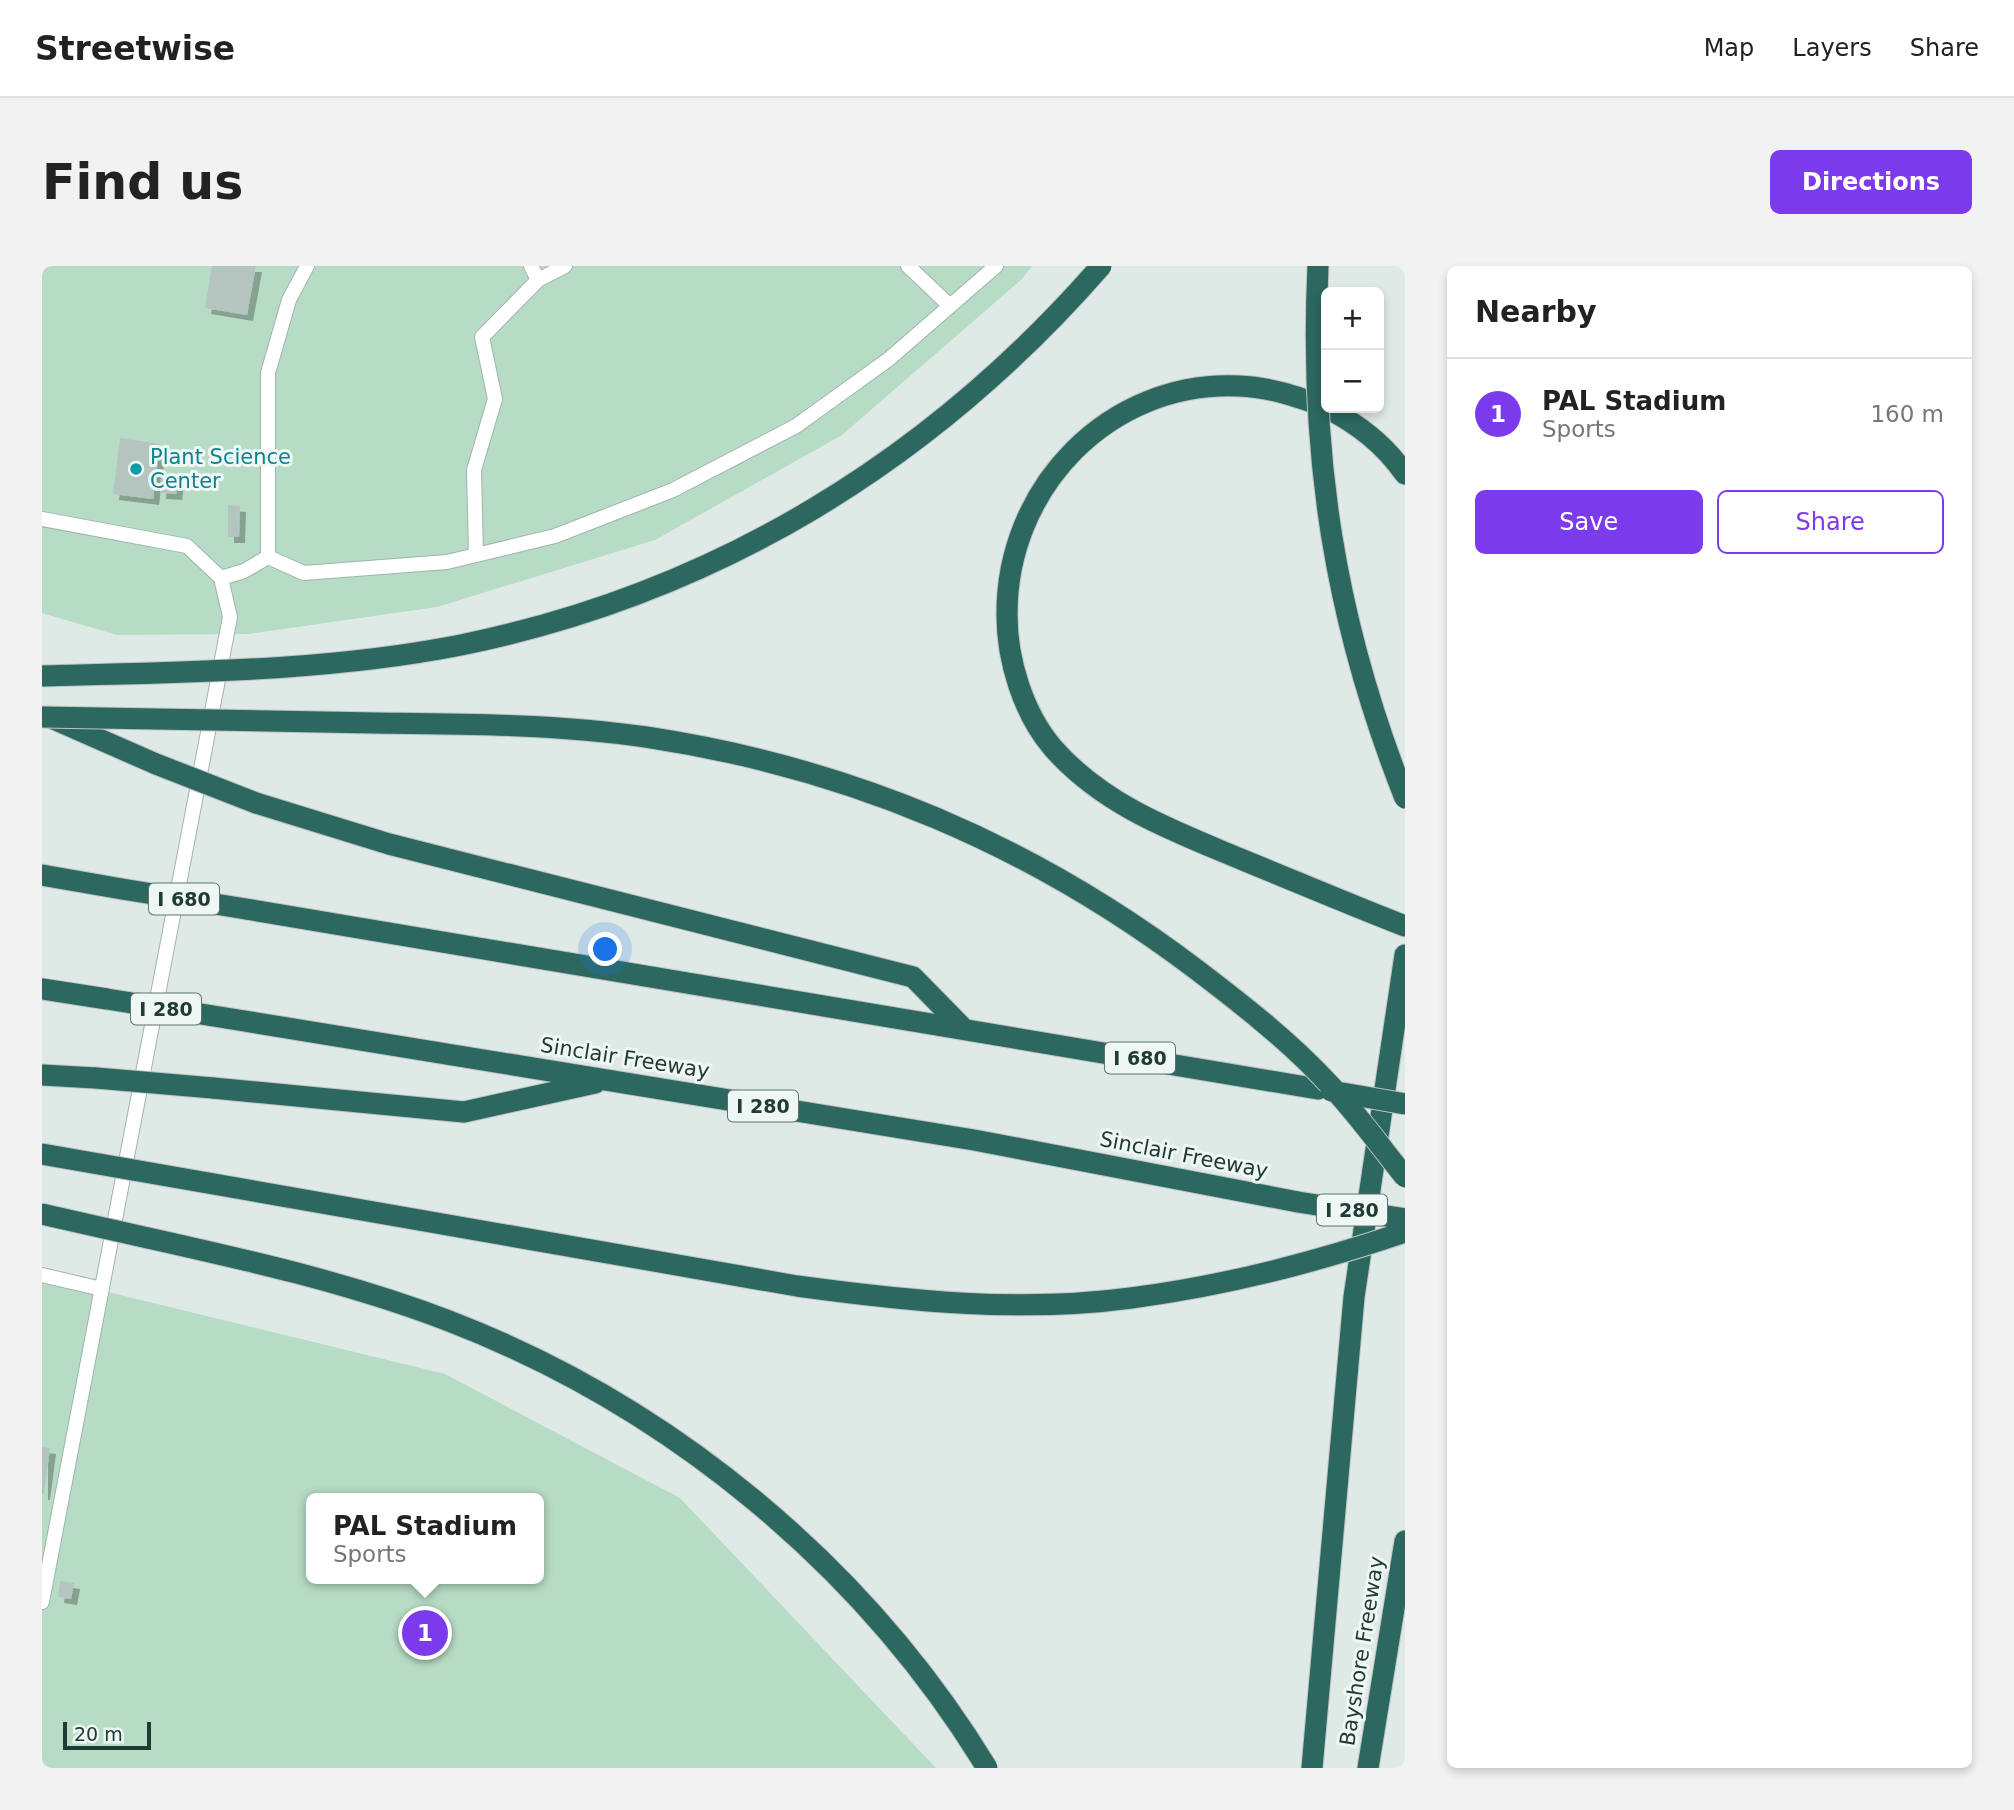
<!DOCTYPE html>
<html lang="en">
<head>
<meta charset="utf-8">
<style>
	body { margin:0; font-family:"DejaVu Sans",sans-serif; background:#f2f2f2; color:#222 }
	.controls { position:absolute; right:21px; top:21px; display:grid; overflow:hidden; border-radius:10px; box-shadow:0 4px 10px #0003 }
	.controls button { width:63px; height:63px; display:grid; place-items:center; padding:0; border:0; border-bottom:2px solid #e0e0e0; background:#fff; color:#222; font:35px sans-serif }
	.scale { position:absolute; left:21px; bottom:18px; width:88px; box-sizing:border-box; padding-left:7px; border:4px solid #203a36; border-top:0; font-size:19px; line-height:24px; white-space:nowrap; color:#203a36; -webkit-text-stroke:5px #eff7f4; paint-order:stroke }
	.you { position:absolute; left:564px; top:684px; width:24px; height:24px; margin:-18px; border:5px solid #fff; border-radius:50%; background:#1a73e8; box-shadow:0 0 0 10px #1a73e833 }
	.badge { display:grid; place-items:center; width:46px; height:46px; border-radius:50%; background:#7c3aed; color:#fff; font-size:23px; font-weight:700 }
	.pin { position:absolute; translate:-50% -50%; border:4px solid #fff; box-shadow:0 2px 7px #0006 }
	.popup { position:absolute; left:264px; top:1227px; width:238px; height:91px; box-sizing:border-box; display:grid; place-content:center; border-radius:10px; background:#fff; filter:drop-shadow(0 2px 5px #0005); font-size:23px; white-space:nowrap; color:#767676 }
	.popup b { font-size:26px; color:#222 }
	.popup::after { content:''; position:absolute; left:50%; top:100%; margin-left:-14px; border:14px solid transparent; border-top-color:#fff }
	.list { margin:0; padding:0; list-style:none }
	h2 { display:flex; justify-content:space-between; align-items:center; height:91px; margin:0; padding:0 28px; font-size:30px }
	h2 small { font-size:23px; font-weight:400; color:#767676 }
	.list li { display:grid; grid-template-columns:46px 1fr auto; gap:21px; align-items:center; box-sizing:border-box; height:112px; padding:0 28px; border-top:2px solid #e0e0e0 }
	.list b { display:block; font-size:26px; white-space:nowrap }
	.list p { margin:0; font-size:23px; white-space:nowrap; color:#767676 }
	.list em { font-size:23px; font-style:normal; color:#767676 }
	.actions { display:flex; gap:14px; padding:21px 28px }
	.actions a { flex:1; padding:16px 0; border:2px solid #7c3aed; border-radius:10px; text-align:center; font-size:24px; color:#7c3aed }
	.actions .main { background:#7c3aed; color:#fff }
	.map { position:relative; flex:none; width:1363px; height:1502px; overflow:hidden; border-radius:10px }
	header { display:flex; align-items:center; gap:42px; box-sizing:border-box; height:98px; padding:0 35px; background:#fff; border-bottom:2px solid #e0e0e0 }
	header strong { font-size:33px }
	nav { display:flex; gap:38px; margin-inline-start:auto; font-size:24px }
	.intro { display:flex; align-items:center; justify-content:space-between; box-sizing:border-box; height:168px; padding:0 42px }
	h1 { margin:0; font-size:49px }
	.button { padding:18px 32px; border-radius:10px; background:#7c3aed; color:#fff; font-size:24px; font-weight:700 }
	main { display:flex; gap:42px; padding:0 42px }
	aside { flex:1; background:#fff; border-radius:10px; box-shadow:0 4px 10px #0003 }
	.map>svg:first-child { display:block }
</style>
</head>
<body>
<header>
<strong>Streetwise</strong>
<nav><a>Map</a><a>Layers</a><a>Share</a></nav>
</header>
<div class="intro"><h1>Find us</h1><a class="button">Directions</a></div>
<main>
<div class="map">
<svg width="1363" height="1502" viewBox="0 0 1363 1502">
	<defs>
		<filter id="shadow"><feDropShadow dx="6" dy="6" stdDeviation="0" flood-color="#0004"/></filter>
	</defs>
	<rect width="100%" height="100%" fill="#dfeae6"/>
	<path fill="#b7dcc5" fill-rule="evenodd" d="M0,0H990L980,13L800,169L613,274L395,341L206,368L75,369L0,347Z
		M0,1010L403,1108L638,1232L894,1502H0ZM269,1232H497V1313H269Z"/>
	<path fill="#b4c5c0" filter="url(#shadow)" d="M170,0H214L205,49L163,42Z
		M78,172L118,178L111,233L71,228Z
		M119,212L136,214L134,228L118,227Z
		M186,239L198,240L197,271H186Z
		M0,1181L8,1182L2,1228H0Z
		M18,1315L32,1317L29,1333L16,1331Z"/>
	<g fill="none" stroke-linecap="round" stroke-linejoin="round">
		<g stroke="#a2b2ae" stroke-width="16">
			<path id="lane" d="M489,0L496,14
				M866,0L908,40
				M0,253L145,280L179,312L188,351L0,1336
				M434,289L432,204L453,133L440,71L496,14L523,0
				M226,291L262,307L405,296L513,270L631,224L754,160L847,93L954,0
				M179,312L202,305L226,291V107L247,34L265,0
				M0,1009L60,1023"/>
		</g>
		<g stroke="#bcc4c3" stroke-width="23">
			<path id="highway" d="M1284,141C1256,131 1228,121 1197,120C1067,114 964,222 965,349C965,394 981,447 1011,482C1062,540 1132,565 1201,594C1255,616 1309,639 1363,660
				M1285,142C1317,159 1342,178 1363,208
				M7,451L114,498
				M214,537L347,578L871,711L920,761
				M0,609L80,623
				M204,643L1276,823
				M0,723L65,733
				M184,752L932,874L1256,936
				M0,809L54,812
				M171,822L422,846L553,817
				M1270,1502L1312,1031L1363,689
				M1326,1502L1363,1275"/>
		</g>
		<use href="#lane" stroke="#fff" stroke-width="14"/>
		<use href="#highway" stroke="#2c6760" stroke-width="21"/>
		<g stroke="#bcc4c3" stroke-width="23" stroke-linecap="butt">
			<path id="highway-bridge" d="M1276,0C1267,189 1293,356 1363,532
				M0,410C139,406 282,406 419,379C674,327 889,195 1059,0
				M0,451C111,453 222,455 333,457C423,458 514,458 604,471C809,502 990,579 1155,704C1201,739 1247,775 1286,817C1314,846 1338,880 1363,911
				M114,498L214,537
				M80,623L204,643
				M65,733L184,752
				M54,812L171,822
				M1289,825L1363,838
				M0,888L755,1020C865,1035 978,1047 1089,1032C1182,1020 1275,996 1363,966
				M1256,936L1363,953
				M0,948C136,980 277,1005 407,1055C628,1140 822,1300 945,1502"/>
		</g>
		<use href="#highway-bridge" stroke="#2c6760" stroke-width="21"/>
	</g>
	<circle fill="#0f9aa8" stroke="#eff7f4" stroke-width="2.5" cx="94" cy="203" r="7"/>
	<g text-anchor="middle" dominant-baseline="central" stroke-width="6" stroke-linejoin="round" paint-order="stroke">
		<g fill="#eff7f4" stroke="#5e736f" stroke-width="2">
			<rect x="107" y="617.5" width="70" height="31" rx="5"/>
			<rect x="89" y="727.5" width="70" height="31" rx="5"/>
			<rect x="1063" y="776.5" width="70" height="31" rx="5"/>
			<rect x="686" y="824.5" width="70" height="31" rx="5"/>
			<rect x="1275" y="928.5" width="70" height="31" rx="5"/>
		</g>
		<g font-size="19" font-weight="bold" fill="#203a36">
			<text x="142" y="633">I 680</text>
			<text x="124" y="743">I 280</text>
			<text x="1098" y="792">I 680</text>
			<text x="721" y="840">I 280</text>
			<text x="1310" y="944">I 280</text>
		</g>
		<g font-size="21" fill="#0d838f" stroke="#eff7f4" text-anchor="start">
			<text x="108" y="191">Plant Science<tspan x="108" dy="24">Center</tspan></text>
		</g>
		<g font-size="21" fill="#203a36" stroke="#eff7f4">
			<text transform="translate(583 792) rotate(9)">Sinclair Freeway</text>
			<text transform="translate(1142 889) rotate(11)">Sinclair Freeway</text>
			<text transform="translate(1320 1385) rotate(-81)">Bayshore Freeway</text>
		</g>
	</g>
</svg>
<div class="controls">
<button>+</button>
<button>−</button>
</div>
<div class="scale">20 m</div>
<div class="you"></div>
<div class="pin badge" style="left:383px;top:1367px">1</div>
<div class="popup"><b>PAL Stadium</b>Sports</div>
</div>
<aside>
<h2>Nearby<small></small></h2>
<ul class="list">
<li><span class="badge">1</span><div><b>PAL Stadium</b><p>Sports</p></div><em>160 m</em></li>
</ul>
<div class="actions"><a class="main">Save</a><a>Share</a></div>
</aside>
</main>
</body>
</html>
